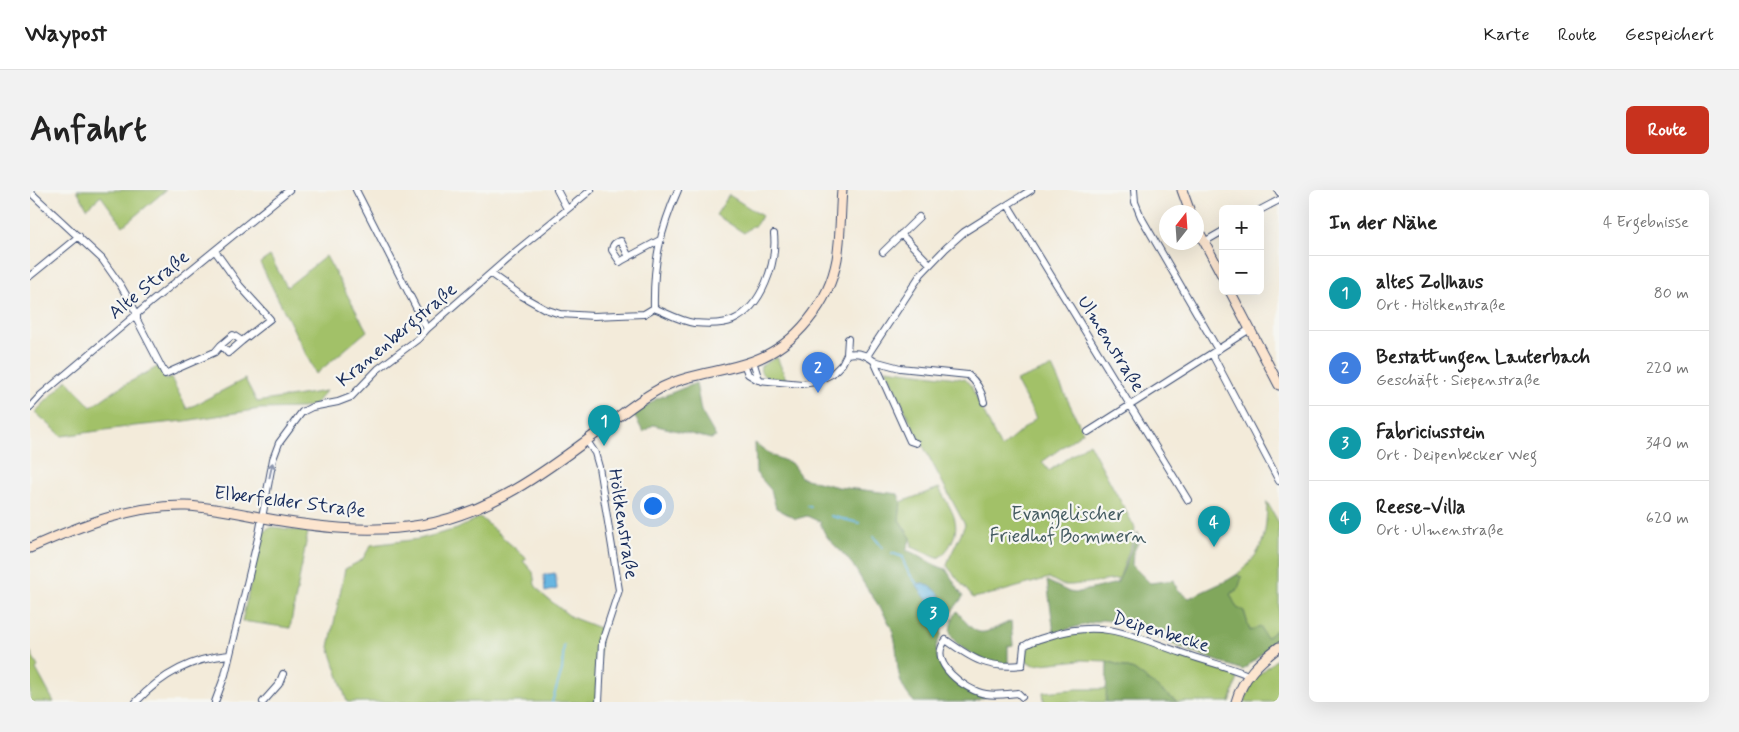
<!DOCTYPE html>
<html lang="de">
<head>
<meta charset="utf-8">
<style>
	body { margin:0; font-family:Mynerve,sans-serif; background:#f2f2f2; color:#222 }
	.controls { position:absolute; right:15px; top:15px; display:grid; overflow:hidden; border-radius:8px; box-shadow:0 5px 20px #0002 }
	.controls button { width:45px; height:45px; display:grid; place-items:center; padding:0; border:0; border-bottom:1px solid #e0e0e0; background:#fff; color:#222; font:25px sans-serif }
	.compass { position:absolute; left:1129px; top:15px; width:45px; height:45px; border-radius:50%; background:#fff; box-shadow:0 5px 20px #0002; rotate:17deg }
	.you { position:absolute; left:622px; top:315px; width:18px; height:18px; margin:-12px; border:4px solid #fff; border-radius:50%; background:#1a73e8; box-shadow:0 0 0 8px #1a73e833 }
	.badge { display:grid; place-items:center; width:32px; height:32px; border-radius:50%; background:#c8321e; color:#fff; font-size:16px; font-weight:700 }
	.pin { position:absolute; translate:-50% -41px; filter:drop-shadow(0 1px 2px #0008) }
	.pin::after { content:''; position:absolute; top:26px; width:18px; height:15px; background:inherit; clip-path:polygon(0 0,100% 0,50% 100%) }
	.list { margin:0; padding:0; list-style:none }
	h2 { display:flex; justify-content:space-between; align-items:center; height:65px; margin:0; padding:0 20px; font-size:21px }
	h2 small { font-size:16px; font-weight:400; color:#767676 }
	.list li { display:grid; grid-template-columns:32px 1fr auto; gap:15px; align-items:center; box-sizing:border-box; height:75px; padding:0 20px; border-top:1px solid #e0e0e0 }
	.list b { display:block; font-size:19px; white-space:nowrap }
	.list p { margin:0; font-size:16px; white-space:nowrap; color:#767676 }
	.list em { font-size:16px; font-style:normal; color:#767676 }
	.map { position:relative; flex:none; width:1249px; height:512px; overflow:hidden; border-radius:8px }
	header { display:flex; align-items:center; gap:30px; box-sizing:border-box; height:70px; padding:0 25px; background:#fff; border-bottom:1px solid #e0e0e0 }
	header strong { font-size:24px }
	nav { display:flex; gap:28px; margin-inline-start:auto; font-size:18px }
	.intro { display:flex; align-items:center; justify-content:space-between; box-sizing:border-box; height:120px; padding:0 30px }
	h1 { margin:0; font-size:35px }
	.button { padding:12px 22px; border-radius:8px; background:#c8321e; color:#fff; font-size:18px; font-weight:700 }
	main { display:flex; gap:30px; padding:0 30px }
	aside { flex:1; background:#fff; border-radius:8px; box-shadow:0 5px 20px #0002 }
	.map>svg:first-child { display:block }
</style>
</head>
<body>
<header>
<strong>Waypost</strong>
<nav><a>Karte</a><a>Route</a><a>Gespeichert</a></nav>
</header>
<div class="intro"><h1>Anfahrt</h1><a class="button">Route</a></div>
<main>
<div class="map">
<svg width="1249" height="512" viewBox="0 0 1249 512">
	<rect width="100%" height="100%" fill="#f6f6f2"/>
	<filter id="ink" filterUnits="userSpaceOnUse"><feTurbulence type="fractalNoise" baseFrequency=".02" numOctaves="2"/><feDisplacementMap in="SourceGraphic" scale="10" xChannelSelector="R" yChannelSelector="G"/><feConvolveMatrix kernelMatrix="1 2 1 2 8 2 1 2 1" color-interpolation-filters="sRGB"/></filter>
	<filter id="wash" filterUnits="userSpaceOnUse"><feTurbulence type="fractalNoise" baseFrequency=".0096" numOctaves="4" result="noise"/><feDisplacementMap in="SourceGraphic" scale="20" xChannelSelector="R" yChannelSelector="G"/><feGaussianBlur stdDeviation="1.12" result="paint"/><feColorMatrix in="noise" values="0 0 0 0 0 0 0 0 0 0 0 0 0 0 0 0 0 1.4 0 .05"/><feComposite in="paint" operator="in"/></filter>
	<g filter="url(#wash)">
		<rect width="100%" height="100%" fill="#f3ebda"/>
		<path fill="#a2c168" stroke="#5e7863" d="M47,0H136L93,36L71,6L57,18Z
			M699,5L732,26L725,36H722L714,43L686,25Z
			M240,66L257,97L296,66L337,141L286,184L230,73Z
			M747,167L756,189C747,188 727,189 731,176Z
			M129,176L136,190L141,188L157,219L215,189L227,212L296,201L284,215L272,218L230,219L155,231L104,236L32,246L5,222L37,190L61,217L87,199Z
			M1022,177L1053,242L1012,272L1019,281L1059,253L1105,338L1104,347L1089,389L1042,395H1032L1019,388L966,403L943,408L917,376L919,369L935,335L880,231L856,179L935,189L941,196L971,258L1006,228L986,191Z
			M909,298C921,321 934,333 919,357C915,362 913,366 907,368L882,357L881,348L869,330L871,312Z
			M1237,312L1249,333V438L1236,448L1220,441L1214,421L1207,419L1200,404L1208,399L1211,387L1206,385C1235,362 1236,345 1237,312Z
			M450,327L497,369L493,371L503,382L505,395L513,405L541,427L572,439L570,455L567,512H317L299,457L315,379L332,370L341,355L389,349L427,339Z
			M244,337L278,342L260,438L212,431L231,346L238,338Z
			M1045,440L1080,441L1206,484L1208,488L1200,512H1147L1104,480L1077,471L1050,470L1003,475L997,471L994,464C1003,448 1028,446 1045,440Z
			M0,461L8,477L6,479L24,512H0Z
			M1249,467V512H1214L1224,489Z
			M1047,499H1077L1076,512H1012L1014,511L1013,502Z"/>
		<path fill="#81a75c" stroke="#4e6b5d" d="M666,193L671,221L686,247L681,249L623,235L613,242L604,225L626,209Z
			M725,253L743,266L761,273L772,288L808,297L868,304L871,312L869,330L881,348L876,360C890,365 901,375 916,379L933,407L912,434L911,446L906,456L907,466L910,474L918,485L931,497L957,506L944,512H884C858,485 874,462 859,433C853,421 844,409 836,397C830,388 825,376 817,368C805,354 796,351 790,332L777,326L766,329L746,318L741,300L726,283Z
			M1108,342L1109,351L1103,363L1102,375L1120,393L1144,390L1147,399L1159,408L1198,390L1206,385L1212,387L1208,399L1200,404L1207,418L1214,421L1220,441L1230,436L1236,448L1249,438V449L1213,480L1162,462L1088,432L1072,430L1024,443L1017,391L1039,402L1045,403L1087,393L1093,381Z
			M927,421C949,450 950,445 981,431L983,455L978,456V474C970,473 962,472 954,471C949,469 944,466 940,463C921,451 914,443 927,421Z
			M1077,471L1104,480L1147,512H1076Z"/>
		<path fill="#67b6e1" stroke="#4172a0" d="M525,383L527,399L515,402L514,385Z
			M893,393C915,403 914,410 908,431C902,427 902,419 898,412C895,405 889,402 887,394Z"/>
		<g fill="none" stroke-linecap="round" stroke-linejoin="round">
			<path stroke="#67b6e1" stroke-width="2" d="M777,316L781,317
				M801,326L829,333
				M844,347L852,357
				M862,363L873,367C874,379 881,385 887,394
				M906,439L908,431
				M522,512L532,480L534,455"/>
		</g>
	</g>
	<g filter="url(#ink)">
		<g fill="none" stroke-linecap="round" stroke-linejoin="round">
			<g stroke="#3b4b71" stroke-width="8">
				<path id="street" d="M326,0L397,139
					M527,0L537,19
					M1104,0L1105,12L1111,27L1188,160
					M1248,0L1249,2
					M0,2L72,69L91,96L107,124V130L135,184L185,162L191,155L203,145L212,151L240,129L210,96L185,61
					M978,15L1158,310
					M1230,20L1249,10
					M871,44L900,74
					M1174,52L1193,41
					M853,62L889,27
					M599,67L591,51C585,52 583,54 582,60L590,72L593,70L630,50
					M461,84L492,106L515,119L530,124L564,126L614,124L624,118
					M0,86L49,46
					M624,118C637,123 650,131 664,133C676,134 692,135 703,130C732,117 747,73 744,44
					M624,118C623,74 630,40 648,0
					M191,155L198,163L212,151
					M817,164L818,149
					M1182,164L1249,291
					M837,166L891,84L916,58L934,42L1001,0
					M723,171L728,187L731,191
					M844,171L870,178L938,185C947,192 952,202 954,212
					M714,174L718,184L728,190L772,194L785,192L802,184L812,174L817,164C828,162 835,164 844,171L880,251L886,253
					M0,217L11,205L121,112L259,0
					M1058,242L1220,139
					M557,251L565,263L569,277L589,400L572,452L569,512
					M992,507L988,503C978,504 966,506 956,504C936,501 896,472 916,450C942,469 958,479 992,475L994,456C1003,450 1013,448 1023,445C1074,429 1105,447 1152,463C1174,471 1197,476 1218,485
					M106,512C131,485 163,468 199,465
					M185,512L195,485L229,344L243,269L249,253L272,222L282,217L308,212L321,207L348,179L388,149L397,139L485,62L561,0
					M233,512L249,494L253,484"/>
			</g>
			<g stroke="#3b4b71" stroke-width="11">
				<path id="secondary" d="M1152,0L1160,22
					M1166,36L1193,87
					M1200,101L1249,195
					M0,358C49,336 101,315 156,316C182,317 208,323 234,328C285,337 339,344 391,335C458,324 515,282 568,242C589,227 609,209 633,197C661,183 694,182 723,171C766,155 799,113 807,69C811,46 810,23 812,0
					M1206,512C1213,487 1229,472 1249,457"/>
			</g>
			<use href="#street" stroke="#fff" stroke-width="6"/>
			<use href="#secondary" stroke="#fce5cf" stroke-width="9"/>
		</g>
		<defs><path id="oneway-shaft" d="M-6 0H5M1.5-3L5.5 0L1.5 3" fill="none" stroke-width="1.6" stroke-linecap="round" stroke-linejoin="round" transform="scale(1.25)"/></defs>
		<use stroke="#8d97ae" href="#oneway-shaft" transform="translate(241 280) rotate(-78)"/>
	</g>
	<g text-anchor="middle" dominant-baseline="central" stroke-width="4.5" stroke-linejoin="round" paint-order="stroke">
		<g font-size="19" fill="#1b2f5e" stroke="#f6f6f2">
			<text transform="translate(119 95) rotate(-39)">Alte Straße</text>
			<text transform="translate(367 145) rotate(-40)">Kranenbergstraße</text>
			<text transform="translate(1081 154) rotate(58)">Ulmenstraße</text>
			<text transform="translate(260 312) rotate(7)">Elberfelder Straße</text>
			<text transform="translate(593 334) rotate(81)">Höltkenstraße</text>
			<text transform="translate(1131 442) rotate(17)">Deipenbecke</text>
		</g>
		<g font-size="19" fill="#445b61" stroke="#f6f6f2">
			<text x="1038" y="324">Evangelischer<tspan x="1038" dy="22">Friedhof Bommern</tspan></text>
		</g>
	</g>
</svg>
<div class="controls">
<button>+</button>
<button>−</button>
</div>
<svg class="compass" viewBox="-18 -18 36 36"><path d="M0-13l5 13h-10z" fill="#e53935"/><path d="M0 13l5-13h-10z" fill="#767676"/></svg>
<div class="you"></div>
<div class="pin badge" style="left:574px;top:256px;background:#0f9aa8">1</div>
<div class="pin badge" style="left:788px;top:203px;background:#3f7fe0">2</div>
<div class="pin badge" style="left:903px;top:448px;background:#0f9aa8">3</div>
<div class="pin badge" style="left:1184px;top:357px;background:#0f9aa8">4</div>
</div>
<aside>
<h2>In der Nähe<small>4 Ergebnisse</small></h2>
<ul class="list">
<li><span class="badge" style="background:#0f9aa8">1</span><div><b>altes Zollhaus</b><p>Ort · Höltkenstraße</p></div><em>80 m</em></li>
<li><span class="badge" style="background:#3f7fe0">2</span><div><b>Bestattungen Lauterbach</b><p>Geschäft · Siepenstraße</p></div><em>220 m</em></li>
<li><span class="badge" style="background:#0f9aa8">3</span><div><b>Fabriciusstein</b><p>Ort · Deipenbecker Weg</p></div><em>340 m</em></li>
<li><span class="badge" style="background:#0f9aa8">4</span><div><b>Reese-Villa</b><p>Ort · Ulmenstraße</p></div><em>620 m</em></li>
</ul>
</aside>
</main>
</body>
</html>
